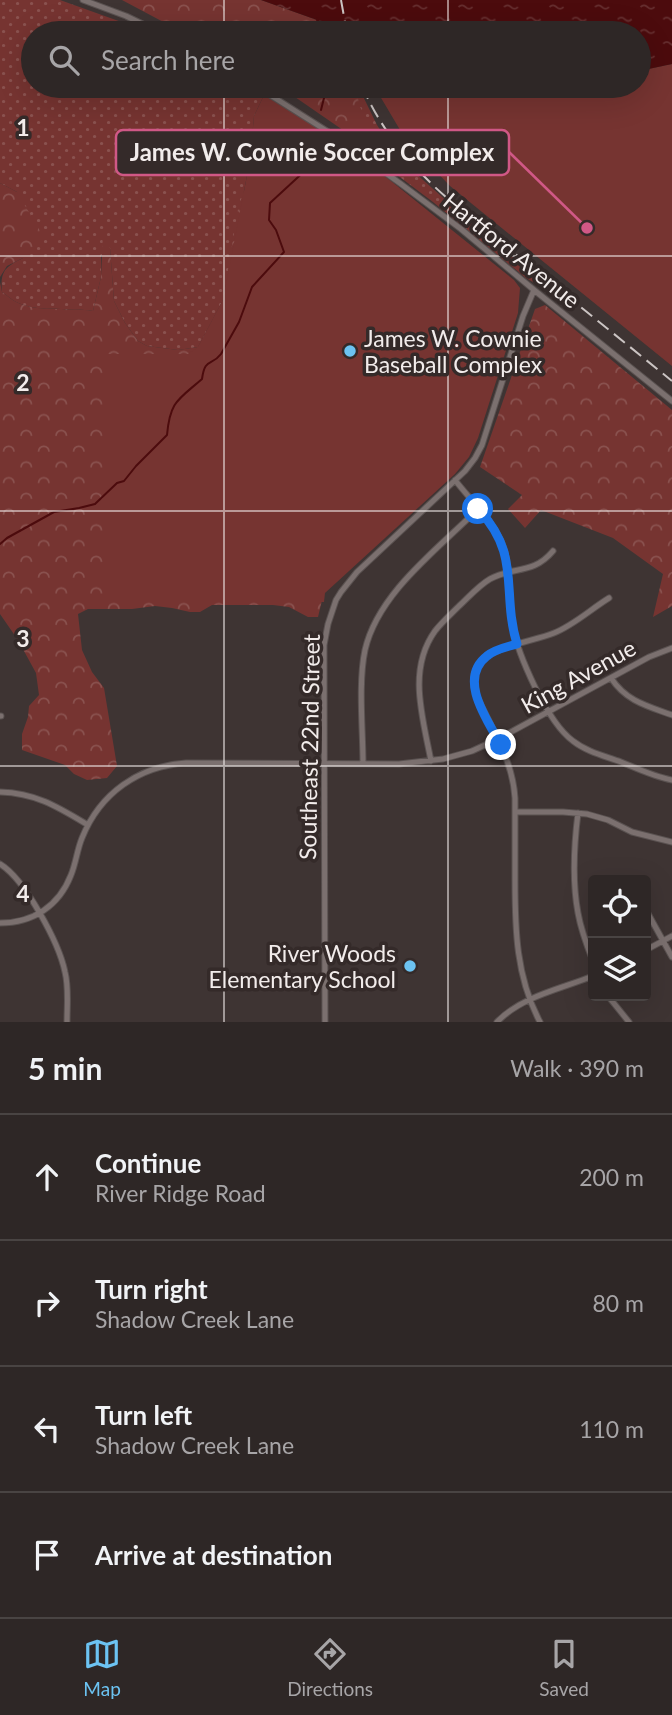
<!DOCTYPE html>
<html lang="en">
<head>
<meta charset="utf-8">
<style>
	body { margin:0; font-family:Lato,sans-serif; background:#3a3332; color:#f1f3f6 }
	.controls { position:absolute; right:21px; bottom:21px; display:grid; overflow:hidden; border-radius:7px; box-shadow:0 7px 28px #0002 }
	.controls button { width:63px; height:63px; display:grid; place-items:center; padding:0; border:0; border-bottom:2px solid #494443; background:#2e2726; color:#f1f3f6; font:35px sans-serif }
	.stop { position:absolute; width:21px; height:21px; margin:-16px; border:5px solid #1a73e8; border-radius:50%; background:#fff }
	.stop.end { background:#1a73e8; border-color:#fff; box-shadow:0 2px 7px #0008 }
	.list { margin:0; padding:0; list-style:none }
	h2 { display:flex; justify-content:space-between; align-items:center; height:91px; margin:0; padding:0 28px; font-size:30px }
	h2 small { font-size:23px; font-weight:400; color:#a7a5a7 }
	.list li { display:grid; grid-template-columns:46px 1fr auto; gap:21px; align-items:center; box-sizing:border-box; height:126px; padding:0 28px; border-top:2px solid #494443 }
	.list b { display:block; font-size:26px; white-space:nowrap }
	.list p { margin:0; font-size:23px; white-space:nowrap; color:#a7a5a7 }
	.list em { font-size:23px; font-style:normal; color:#a7a5a7 }
	.icon { flex:none; width:38px; height:38px; fill:none; stroke:currentColor; stroke-width:2; stroke-linecap:round; stroke-linejoin:round }
	.map { position:relative; flex:none; width:672px; height:1022px; overflow:hidden }
	.search { position:absolute; background:#2e2726; box-shadow:0 7px 28px #0002; left:21px; right:21px; top:21px; height:77px; display:flex; align-items:center; gap:18px; box-sizing:border-box; padding:0 24px; border-radius:38px; color:#a7a5a7; font-size:26px }
	.sheet { height:595px; background:#2e2726 }
	nav { display:flex; justify-content:space-around; align-items:center; box-sizing:border-box; height:98px; border-top:2px solid #494443; background:#2e2726; font-size:19px; color:#a7a5a7 }
	nav a { display:grid; justify-items:center; gap:4px }
	nav .on { color:#6cc3f2 }
	.map>svg:first-child { display:block }
</style>
</head>
<body>
<div class="map">
<svg width="672" height="1022" viewBox="0 0 672 1022">
	<defs>
		<pattern id="grass-dots" width="8" height="8" patternUnits="userSpaceOnUse" patternTransform="scale(1.75)"><rect width="8" height="8" fill="#763431"/><path d="M2 2h.1M6 6h.1" fill="none" stroke="#8a524f" stroke-width="1.8" stroke-linecap="round"/></pattern>
		<pattern id="forest-crowns" width="20" height="18" patternUnits="userSpaceOnUse" patternTransform="scale(1.75)"><rect width="20" height="18" fill="#763431"/><path d="M2 6a3 3 0 1 1 6 0M12 15a3 3 0 1 1 6 0" fill="none" stroke="#8a524f"/></pattern>
		<pattern id="water-ripples" width="26" height="14" patternUnits="userSpaceOnUse" patternTransform="scale(1.75)"><rect width="26" height="14" fill="#4c0b0d"/><path d="M2 4q2-2 4 0t4 0M15 11q2-2 4 0t4 0" fill="none" stroke="#662f30"/></pattern>
	</defs>
	<rect width="100%" height="100%" fill="#3e3433"/>
	<path fill="url(#grass-dots)" d="M0,0H60L127,24L144,33H33V86H246L264,95L254,116L250,160L223,300L198,347L178,350L147,346L138,341L125,323L114,301L110,248L101,256V277L93,311C72,307 40,312 21,304C14,302 8,296 2,292C0,271 5,267 23,258L17,192L0,183Z
		M337,86H358L377,125L392,148L413,171L487,237L541,280L533,282L526,278L433,202L340,132L347,121L388,162L398,167L369,131Z"/>
	<path fill="url(#forest-crowns)" d="M122,0H261L317,20L343,25L345,33H184Z
		M279,86H355L360,107L378,138L394,152L398,168Z
		M0,183L17,192L43,236L23,258L7,266L0,277Z
		M244,190L325,588L318,617H308L289,607L273,605H212L200,612H190L172,608L155,606L132,609H88L78,614L82,650L92,672L104,688L117,766L107,778L87,780L74,774L65,765L22,750V734L28,717L29,706L39,695L36,673L18,640L0,614V282L2,292C8,296 14,302 21,304C40,312 72,307 93,311L101,277L103,234L110,248L114,301L125,323L138,341L147,346L178,350L198,347L223,300L238,209Z
		M545,305L672,410V606L653,617L663,574L613,538L541,510L525,528L508,509L522,495L480,467L535,309Z"/>
	<path fill="#763431" d="M672,64V366L450,186L406,140L374,86H639V71Z
		M264,95L324,132L391,181L514,280L520,288L518,313L478,438L469,457L455,474L325,593L324,602H107V354H188L198,347L223,300L250,160L254,116Z"/>
	<path fill="url(#water-ripples)" d="M261,0H672V64L639,71V33H367L347,25H343L317,20Z"/>
	<g fill="none" stroke-linecap="round" stroke-linejoin="round">
		<path stroke="#4c0b0d" stroke-width="2" d="M317,18V20L333,33
			M321,110L327,86
			M0,544L7,538L54,512L79,508L95,504L117,483L124,481L136,466L167,435C170,401 178,400 202,379C205,357 211,367 221,354L239,322L252,287L284,252L276,230L269,220L270,203L309,167L313,151L317,144L316,142"/>
		<g stroke="#5a5251" stroke-width="7">
			<path id="minor" d="M83,0L126,16L161,33
				M256,86L330,133L401,184L461,229L534,290L672,401
				M455,480C471,501 497,525 504,549C512,574 507,599 512,624C518,655 547,722 573,741C587,752 605,756 621,762C638,769 655,777 672,780
				M611,678C626,701 647,706 672,715
				M0,716H1
				M431,761C423,718 407,670 435,631C442,622 450,615 458,607C468,598 478,586 490,579C513,566 533,575 553,551
				M363,764C363,730 358,683 365,650C378,593 438,549 478,509
				M0,792C36,793 58,807 88,825
				M515,812H563L587,814L608,820L632,832L672,842
				M578,813C574,845 572,881 578,913C581,930 587,946 593,961
				M0,864C25,879 59,943 65,972C69,988 67,1005 67,1022
				M646,910L672,957
				M0,923C33,923 59,906 71,875C76,863 77,850 82,838C100,793 139,766 186,763L399,764L443,759L472,751L498,739L649,657L672,648
				M646,950L672,936
				M608,996L629,1022
				M325,1022L324,645L328,624L336,600L341,592L357,572L465,471L475,458L482,445L523,316L534,290
				M497,1022C522,996 561,989 593,976
				M540,1022C516,977 515,929 515,880C515,853 515,825 515,798C513,763 495,734 480,703C452,648 522,646 554,633C574,625 591,609 609,598"/>
		</g>
		<use href="#minor" stroke="#7b706f" stroke-width="5"/>
		<path stroke="#cbc4c3" stroke-width="2" stroke-dasharray="14 7" stroke-linecap="butt" d="M341,0L347,33
			M362,86C383,134 415,171 455,205L672,381"/>
	</g>
	<g fill="none" stroke-linecap="round" stroke-linejoin="round">
		<path stroke="#1a73e8" stroke-width="9" d="M478,509C522,555 501,591 517,644C507,647 495,649 487,656C457,679 488,721 501,745"/>
	</g>
	<path fill="none" stroke="#f2eceb" stroke-width="2" stroke-opacity="0.55" d="M224,0V33M448,0V33M224,86V1022M448,86V1022M0,256H672M0,511H672M0,766H672"/>
	<g fill="#6cc3f2" stroke="#342a29" stroke-width="2.5">
		<circle cx="350" cy="351" r="7"/>
		<circle cx="410" cy="966" r="7"/>
	</g>
	<g text-anchor="middle" dominant-baseline="central" stroke-width="7" stroke-linejoin="round" paint-order="stroke">
		<g font-size="23" fill="#f2eceb" stroke="#342a29">
			<text transform="translate(512 250) rotate(39)">Hartford Avenue</text>
			<text transform="translate(578 676) rotate(-29)">King Avenue</text>
			<text transform="translate(309 747) rotate(-89)">Southeast 22nd Street</text>
		</g>
		<g font-size="23" fill="#f2eceb" stroke="#342a29" text-anchor="start">
			<text x="364" y="338">James W. Cownie<tspan x="364" dy="26">Baseball Complex</tspan></text>
			<text x="396" y="953" text-anchor="end">River Woods<tspan x="396" dy="26">Elementary School</tspan></text>
		</g>
	</g>
	<g font-size="23" text-anchor="middle" font-weight="bold" fill="#f2eceb" stroke="#342a29" stroke-width="7" stroke-linejoin="round" paint-order="stroke">
		<text x="23" y="136">1</text>
		<text x="23" y="391">2</text>
		<text x="23" y="647">3</text>
		<text x="23" y="902">4</text>
	</g>
	<path fill="none" stroke="#d05886" stroke-width="2.5" d="M587 228L509 152"/>
	<circle fill="#d05886" stroke="#342a29" stroke-width="2.5" cx="587" cy="228" r="7"/>
	<rect fill="#342a29" stroke="#d05886" stroke-width="2.5" x="116" y="130" width="393" height="45" rx="7"/>
	<g font-size="24" text-anchor="middle" font-weight="bold" fill="#f2eceb">
		<text x="312" y="161">James W. Cownie Soccer Complex</text>
	</g>
</svg>
<div class="controls">
<button><svg class="icon" aria-label="locate" viewBox="0 0 24 24"><circle cx="12" cy="12" r="6"/><path d="M12 2v4M12 18v4M2 12h4M18 12h4"/></svg></button>
<button><svg class="icon" aria-label="layers" viewBox="0 0 24 24"><path d="M12 4l9 5-9 5-9-5zM3 14l9 5 9-5"/></svg></button>
</div>
<div class="stop" style="left:478px;top:509px"></div>
<div class="stop end" style="left:501px;top:745px"></div>
<div class="search"><svg class="icon" aria-label="search" viewBox="0 0 24 24"><circle cx="10" cy="10" r="6"/><path d="M15 15l6 6"/></svg>Search here</div>
</div>
<section class="sheet">
<h2>5 min<small>Walk · 390 m</small></h2>
<ul class="list">
<li><svg class="icon" aria-label="ahead" viewBox="0 0 24 24"><path d="M12 20V5M6 11l6-6 6 6"/></svg><div><b>Continue</b><p>River Ridge Road</p></div><em>200 m</em></li>
<li><svg class="icon" aria-label="right" viewBox="0 0 24 24"><path d="M7 20v-9h11M14 6l5 5-5 5"/></svg><div><b>Turn right</b><p>Shadow Creek Lane</p></div><em>80 m</em></li>
<li><svg class="icon" aria-label="left" viewBox="0 0 24 24"><path d="M17 20v-9H6M10 6l-5 5 5 5"/></svg><div><b>Turn left</b><p>Shadow Creek Lane</p></div><em>110 m</em></li>
<li><svg class="icon" aria-label="arrive" viewBox="0 0 24 24"><path d="M6 21V4h12l-3 4 3 4H6"/></svg><div><b>Arrive at destination</b></div></li>
</ul>
</section>
<nav>
<a class="on"><svg class="icon" aria-label="map" viewBox="0 0 24 24"><path d="M3 6l6-2 6 2 6-2v14l-6 2-6-2-6 2zM9 4v14M15 6v14"/></svg>Map</a>
<a><svg class="icon" aria-label="directions" viewBox="0 0 24 24"><path d="M12 3l9 9-9 9-9-9zM9 14v-3h6M13 9l2 2-2 2"/></svg>Directions</a>
<a><svg class="icon" aria-label="saved" viewBox="0 0 24 24"><path d="M7 4h10v16l-5-4-5 4z"/></svg>Saved</a>
</nav>
</body>
</html>
